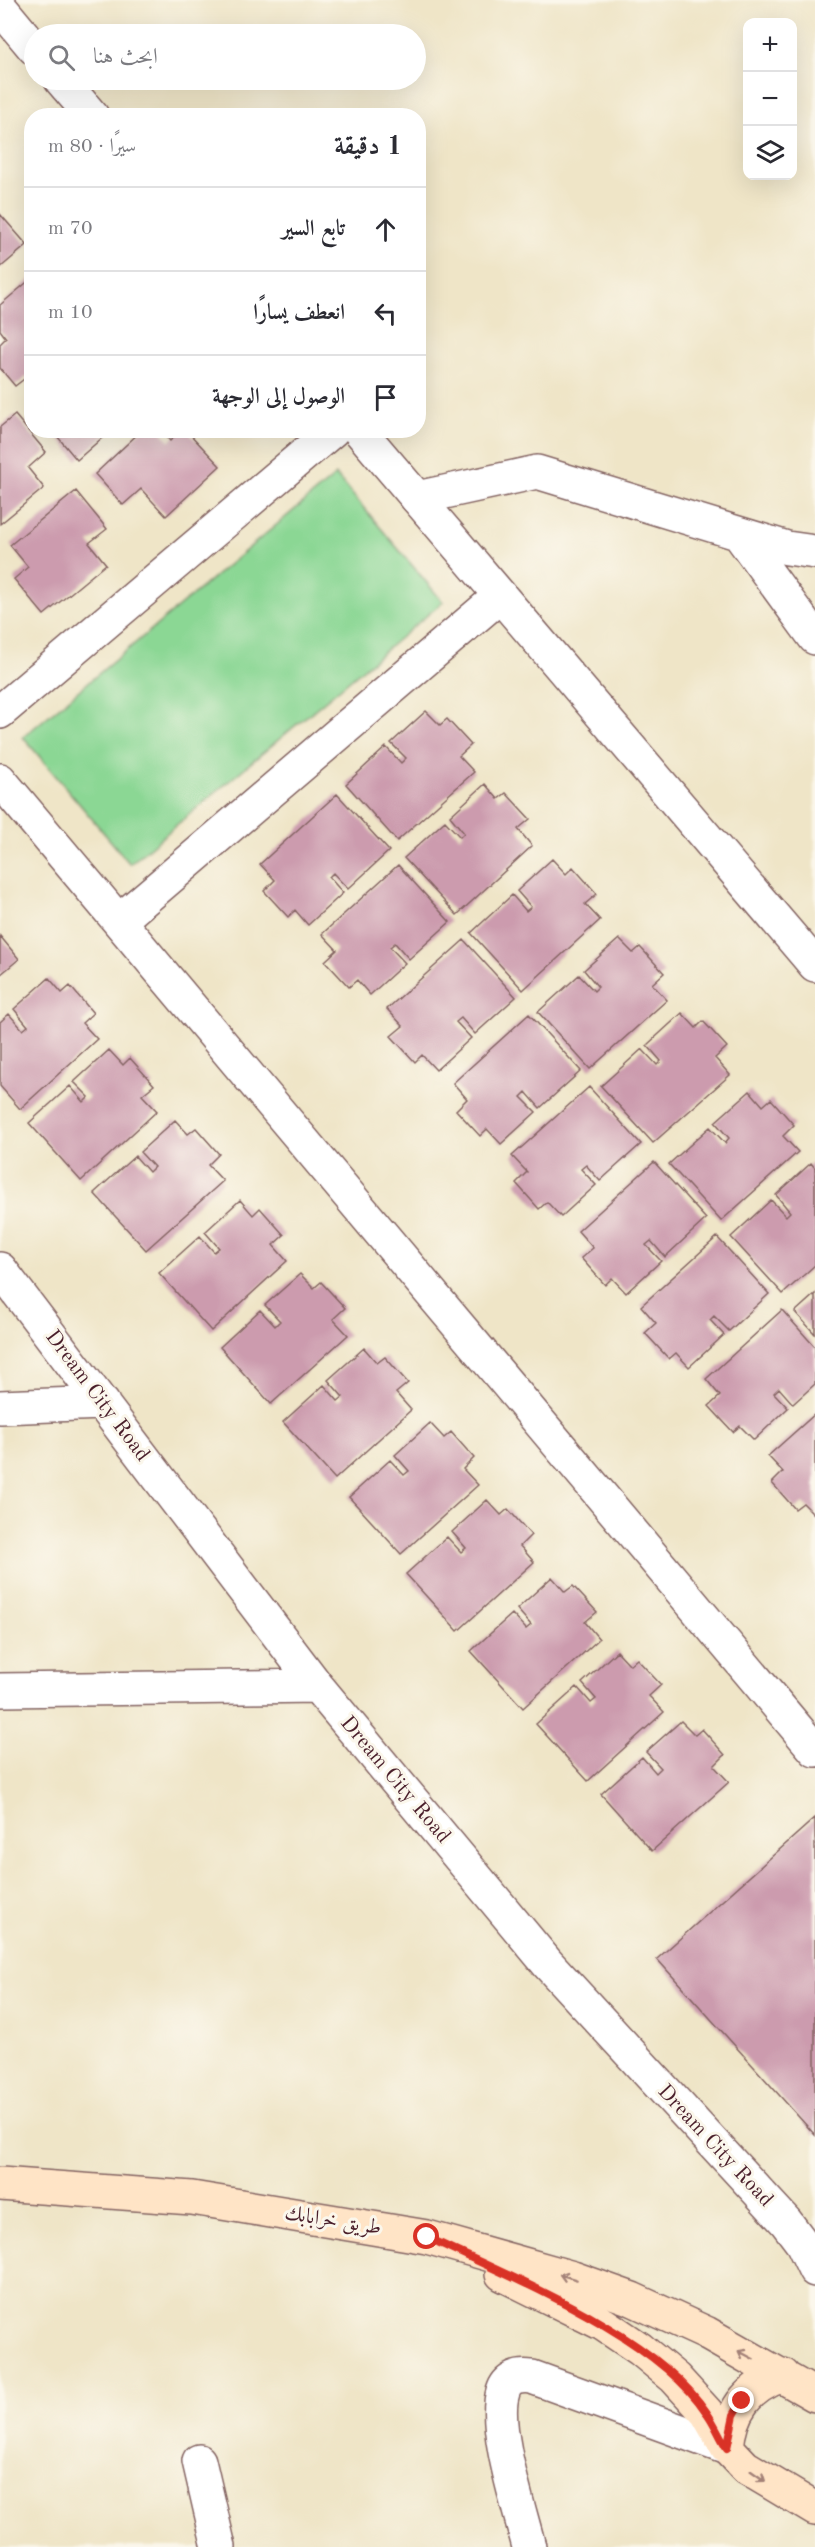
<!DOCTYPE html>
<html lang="ar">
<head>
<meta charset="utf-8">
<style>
	body { margin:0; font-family:"Old Standard TT",Amiri,serif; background:#f7f7f7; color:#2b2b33; direction:rtl }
	.controls { position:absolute; right:18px; top:18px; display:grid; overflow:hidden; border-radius:12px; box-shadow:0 6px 24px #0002 }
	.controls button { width:54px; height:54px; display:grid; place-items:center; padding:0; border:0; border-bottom:2px solid #e1e1e2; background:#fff; color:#2b2b33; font:30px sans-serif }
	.stop { position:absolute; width:18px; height:18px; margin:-14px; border:4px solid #d93025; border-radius:50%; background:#fff }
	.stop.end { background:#d93025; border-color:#fff; box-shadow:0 2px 6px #0008 }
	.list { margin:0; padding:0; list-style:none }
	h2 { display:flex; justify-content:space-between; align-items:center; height:78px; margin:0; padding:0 24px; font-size:26px }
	h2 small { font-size:20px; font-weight:400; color:#7c7c81 }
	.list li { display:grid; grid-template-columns:39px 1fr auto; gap:18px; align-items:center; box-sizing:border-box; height:84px; padding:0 24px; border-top:2px solid #e1e1e2 }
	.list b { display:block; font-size:22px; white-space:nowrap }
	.list em { font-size:20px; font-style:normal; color:#7c7c81 }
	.icon { flex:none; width:33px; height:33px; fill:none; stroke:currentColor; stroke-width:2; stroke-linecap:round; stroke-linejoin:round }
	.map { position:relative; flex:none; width:815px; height:2547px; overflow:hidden; direction:ltr }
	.search { position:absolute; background:#fff; box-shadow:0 6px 24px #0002; left:24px; top:24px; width:402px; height:66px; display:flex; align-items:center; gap:15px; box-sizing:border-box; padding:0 21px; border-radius:33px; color:#7c7c81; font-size:22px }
	.panel { position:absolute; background:#fff; box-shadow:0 6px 24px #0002; left:24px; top:108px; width:402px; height:330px; border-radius:24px; direction:rtl }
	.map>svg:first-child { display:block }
</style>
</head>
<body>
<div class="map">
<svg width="815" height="2547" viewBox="0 0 815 2547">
	<rect width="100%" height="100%" fill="#fbf7ec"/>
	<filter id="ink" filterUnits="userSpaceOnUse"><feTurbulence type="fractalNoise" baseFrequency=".0167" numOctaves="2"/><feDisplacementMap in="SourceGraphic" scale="12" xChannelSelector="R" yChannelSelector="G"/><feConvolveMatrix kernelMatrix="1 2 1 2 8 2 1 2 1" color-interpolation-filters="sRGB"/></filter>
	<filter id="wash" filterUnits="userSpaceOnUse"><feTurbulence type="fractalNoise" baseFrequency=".008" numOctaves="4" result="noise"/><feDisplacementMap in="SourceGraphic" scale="24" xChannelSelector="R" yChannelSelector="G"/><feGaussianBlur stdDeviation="1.35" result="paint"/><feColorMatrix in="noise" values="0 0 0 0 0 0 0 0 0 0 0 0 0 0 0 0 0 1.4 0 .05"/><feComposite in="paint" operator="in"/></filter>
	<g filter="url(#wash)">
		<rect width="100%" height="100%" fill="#efe5c7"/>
		<path fill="#8bd794" stroke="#6a7b60" stroke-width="1.5" d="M336,475L443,602L130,864L23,737Z"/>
		<g id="blocks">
			<path fill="#cc9bae" d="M0,214L27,245L0,268Z
				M32,278V373L15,386L0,368V344L6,338L0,330V305Z
				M15,415L46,452L28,468L44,488L0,524V427Z
				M52,430H111L77,460Z
				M142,430H160L170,441L181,430H186L220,466L166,516L141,489L123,505L95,474Z
				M76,491L107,529L89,543L106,564L44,615L14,579L28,567L10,545Z
				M426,711L440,725L447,719L471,745L459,756L474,772L397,841L346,784L386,747L401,763L406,758L391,743Z
				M485,784L498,799L506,793L530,819L518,829L532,846L457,915L404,858L445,821L460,837L464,833L450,816Z
				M337,794L389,851L348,889L333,873L329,877L343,893L308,925L295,910L288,917L264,891L275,880L260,864Z
				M552,859L566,874L573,867L597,894L585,904L600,920L523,990L471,933L512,895L526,911L531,907L517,891Z
				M398,865L450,922L409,959L395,943L390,947L405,963L370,995L357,980L349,987L325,961L337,950L322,934Z
				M0,936L19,959L0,975Z
				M619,939L633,953L640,947L664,973L652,984L667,1000L590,1069L538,1012L579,975L594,991L598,987L584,970Z
				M464,940L516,997L475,1034L461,1018L456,1022L471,1038L436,1070L422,1055L415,1062L391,1036L403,1026L387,1009Z
				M49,978L62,993L70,986L93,1013L82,1023L97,1039L20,1109L0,1086V1022L9,1014L23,1030L28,1026L14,1009Z
				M682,1013L696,1028L703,1021L727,1047L715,1058L730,1075L653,1143L601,1086L642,1049L657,1065L661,1061L647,1045Z
				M529,1014L581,1071L540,1108L526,1092L521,1097L536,1112L501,1144L487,1129L480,1136L456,1110L467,1099L453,1083Z
				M109,1050L123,1065L130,1058L154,1085L142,1095L157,1111L81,1181L29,1123L70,1086L84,1102L89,1097L74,1082Z
				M589,1087L641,1144L600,1181L586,1165L581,1169L596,1185L561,1217L547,1202L539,1209L516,1183L527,1172L512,1156Z
				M750,1091L763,1106L771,1099L794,1125L783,1136L798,1152L721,1221L669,1164L710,1127L725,1143L729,1138L715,1122Z
				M175,1120L188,1134L196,1128L219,1154L208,1165L223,1181L146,1250L94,1193L135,1156L149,1172L154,1167L140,1152Z
				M654,1162L706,1219L665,1257L651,1241L646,1245L661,1261L626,1293L612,1278L605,1285L581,1258L593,1248L578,1231Z
				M811,1163L815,1168V1265L783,1294L731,1237L771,1200L786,1216L790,1212L776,1195Z
				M240,1200L253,1215L260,1208L284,1235L273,1245L287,1261L211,1331L159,1273L200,1236L214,1252L219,1248L205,1232Z
				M717,1237L769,1294L729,1331L714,1316L710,1320L724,1335L689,1367L676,1353L669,1359L645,1333L656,1323L641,1306Z
				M300,1274L314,1288L321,1282L345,1308L333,1319L348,1335L271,1404L220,1347L260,1310L275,1326L280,1321L265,1305Z
				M815,1294V1334L795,1312Z
				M782,1310L815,1347V1384L793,1404L779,1388L774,1393L788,1408L754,1440L740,1426L733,1432L709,1406L720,1396L706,1379Z
				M364,1348L377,1363L385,1357L408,1383L396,1393L411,1410L335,1479L283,1422L324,1385L338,1401L343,1397L328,1380Z
				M815,1414V1515L803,1503L795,1509L772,1483L783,1472L768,1456Z
				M430,1423L444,1438L451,1432L474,1458L463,1469L478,1485L401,1554L349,1497L390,1460L404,1475L409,1471L395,1455Z
				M487,1500L501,1515L508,1509L531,1535L520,1546L534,1562L458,1631L406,1574L447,1537L461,1552L466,1548L452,1532Z
				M552,1577L565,1592L573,1586L597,1612L585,1622L599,1639L523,1708L471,1651L512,1614L526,1629L531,1625L517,1609Z
				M617,1651L630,1665L637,1659L661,1685L649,1696L664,1712L588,1781L536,1724L577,1687L591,1703L596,1699L582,1683Z
				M681,1721L695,1735L702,1729L725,1755L714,1766L729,1782L652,1851L601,1794L642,1757L656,1773L661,1768L646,1752Z
				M815,1818V2135L657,1959Z"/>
		</g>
	</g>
	<g filter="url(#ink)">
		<use href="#blocks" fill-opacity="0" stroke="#846462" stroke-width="1.5"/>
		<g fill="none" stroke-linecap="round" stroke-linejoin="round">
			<g stroke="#846462" stroke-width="36">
				<path id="minor" d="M417,498L537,472L787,548L815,552
					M739,534L815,638
					M0,712L333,430
					M0,780L815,1750
					M119,921L500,596
					M0,1269L317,1686L548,1964L786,2222L802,2243L815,2270
					M0,1407L103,1403
					M0,1690L317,1686
					M199,2461L219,2547
					M529,2547C520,2510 492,2427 503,2392C507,2378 519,2375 532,2377L727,2448"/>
			</g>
			<g stroke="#846462" stroke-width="36">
				<path id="tertiary" d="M0,7L34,48
					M61,80L92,116
					M359,430L815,965"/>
			</g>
			<g stroke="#846462" stroke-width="36">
				<path id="secondary" d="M0,2184L192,2198L427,2237L573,2278L632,2299L706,2333L815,2395
					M502,2274L603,2324L640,2349L675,2378L707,2413L727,2448L745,2467L815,2509
					M727,2448C730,2411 747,2387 783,2375"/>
			</g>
			<use href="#minor" stroke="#fff" stroke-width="33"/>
			<use href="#tertiary" stroke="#fff" stroke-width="33"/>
			<use href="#secondary" stroke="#ffe4c6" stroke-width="33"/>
		</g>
		<defs><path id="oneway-shaft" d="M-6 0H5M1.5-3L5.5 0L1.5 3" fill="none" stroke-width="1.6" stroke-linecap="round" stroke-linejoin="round" transform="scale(1.5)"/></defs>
		<g stroke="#a48278">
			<use href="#oneway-shaft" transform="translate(568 2277) rotate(-163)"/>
			<use href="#oneway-shaft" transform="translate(746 2355) rotate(-152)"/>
			<use href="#oneway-shaft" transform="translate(758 2476) rotate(35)"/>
		</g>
	</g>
	<g fill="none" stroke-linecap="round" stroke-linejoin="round" filter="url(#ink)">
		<path stroke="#d93025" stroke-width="8" d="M427,2237C511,2278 655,2334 707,2413C715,2424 720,2437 727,2448L734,2415L742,2401"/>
	</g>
	<g text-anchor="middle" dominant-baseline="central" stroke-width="6" stroke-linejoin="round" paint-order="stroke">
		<g font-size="21" fill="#4a1f2b" stroke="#fbf7ec">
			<text transform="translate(97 1396) rotate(53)">Dream City Road</text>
			<text transform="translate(395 1780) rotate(50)">Dream City Road</text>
			<text transform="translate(715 2146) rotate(47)">Dream City Road</text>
			<text transform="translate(333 2221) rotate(9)">طريق خرابابك</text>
		</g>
	</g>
</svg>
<div class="controls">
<button>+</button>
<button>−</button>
<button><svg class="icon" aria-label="layers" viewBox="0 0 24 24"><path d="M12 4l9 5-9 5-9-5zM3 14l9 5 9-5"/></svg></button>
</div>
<div class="stop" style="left:427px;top:2237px"></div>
<div class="stop end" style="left:742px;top:2401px"></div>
<div class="search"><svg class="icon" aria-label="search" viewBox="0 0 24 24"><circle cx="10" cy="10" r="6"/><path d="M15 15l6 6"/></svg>ابحث هنا</div>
<section class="panel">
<h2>1 دقيقة<small>سيرًا · 80 m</small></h2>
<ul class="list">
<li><svg class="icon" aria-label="ahead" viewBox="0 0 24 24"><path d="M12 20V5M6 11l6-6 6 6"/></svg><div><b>تابع السير</b></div><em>70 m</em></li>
<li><svg class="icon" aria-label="left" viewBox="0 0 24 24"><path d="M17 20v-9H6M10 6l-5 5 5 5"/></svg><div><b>انعطف يسارًا</b></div><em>10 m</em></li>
<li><svg class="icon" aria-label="arrive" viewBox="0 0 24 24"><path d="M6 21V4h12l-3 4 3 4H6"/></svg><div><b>الوصول إلى الوجهة</b></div></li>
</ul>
</section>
</div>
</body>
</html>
